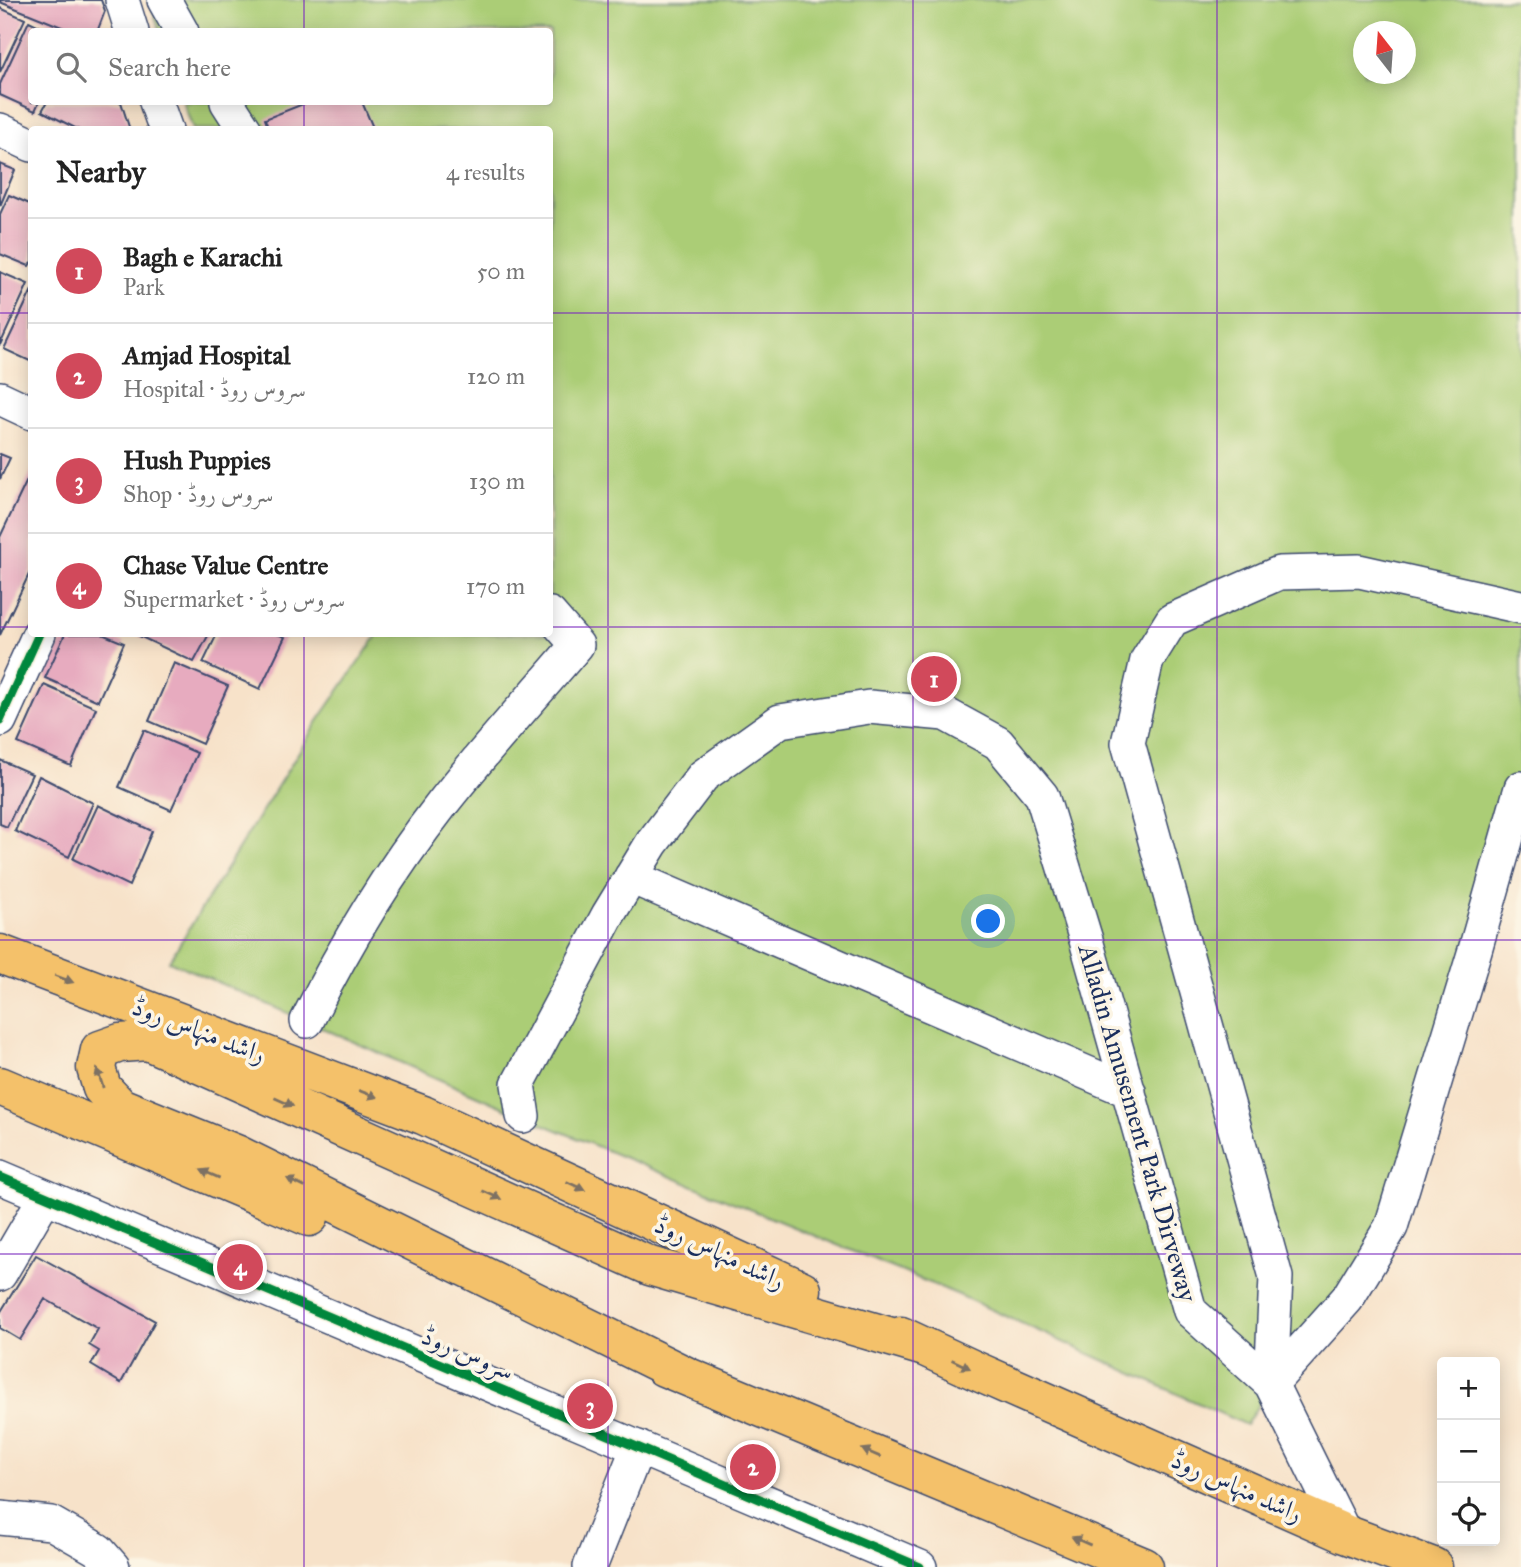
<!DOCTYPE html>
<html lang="en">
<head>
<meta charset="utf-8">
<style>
	body { margin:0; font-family:"IM FELL Great Primer",Amiri,serif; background:#f2f2f2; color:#222 }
	.controls { position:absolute; right:21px; bottom:21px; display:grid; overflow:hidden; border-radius:7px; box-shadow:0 4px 18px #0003 }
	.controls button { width:63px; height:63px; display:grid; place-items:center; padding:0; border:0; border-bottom:2px solid #e0e0e0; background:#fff; color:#222; font:35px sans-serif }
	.compass { position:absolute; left:1353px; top:21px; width:63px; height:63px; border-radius:50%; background:#fff; box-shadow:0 4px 18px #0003; rotate:343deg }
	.you { position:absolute; left:989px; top:922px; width:24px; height:24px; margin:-18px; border:5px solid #fff; border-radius:50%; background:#1a73e8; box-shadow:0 0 0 10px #1a73e833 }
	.badge { display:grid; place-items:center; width:46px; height:46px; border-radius:50%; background:#d1495b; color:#fff; font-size:23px; font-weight:700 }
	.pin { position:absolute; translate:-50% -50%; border:4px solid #fff; box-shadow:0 2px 7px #0006 }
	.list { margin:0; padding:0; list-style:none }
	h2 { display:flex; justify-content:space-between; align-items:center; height:91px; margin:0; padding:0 28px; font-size:30px }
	h2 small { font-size:23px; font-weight:400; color:#767676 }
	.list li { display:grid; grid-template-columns:46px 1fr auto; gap:21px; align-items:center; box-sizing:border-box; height:105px; padding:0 28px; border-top:2px solid #e0e0e0 }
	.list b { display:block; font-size:26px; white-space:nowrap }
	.list p { margin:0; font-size:23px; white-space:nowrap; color:#767676 }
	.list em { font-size:23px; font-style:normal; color:#767676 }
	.icon { flex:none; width:38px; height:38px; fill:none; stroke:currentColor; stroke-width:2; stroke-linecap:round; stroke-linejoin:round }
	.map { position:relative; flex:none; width:1521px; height:1567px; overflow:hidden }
	.search { position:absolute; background:#fff; box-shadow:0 4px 18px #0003; left:28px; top:28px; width:525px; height:77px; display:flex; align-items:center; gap:18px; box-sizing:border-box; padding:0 24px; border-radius:7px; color:#767676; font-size:26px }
	.panel { position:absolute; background:#fff; box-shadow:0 4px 18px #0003; left:28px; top:126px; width:525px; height:511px; border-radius:7px }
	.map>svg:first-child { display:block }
</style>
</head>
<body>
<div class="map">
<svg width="1521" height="1567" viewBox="0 0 1521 1567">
	<rect width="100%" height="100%" fill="#fcf5e5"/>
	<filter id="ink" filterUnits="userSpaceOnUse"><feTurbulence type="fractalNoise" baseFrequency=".0143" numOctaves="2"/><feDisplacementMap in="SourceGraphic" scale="14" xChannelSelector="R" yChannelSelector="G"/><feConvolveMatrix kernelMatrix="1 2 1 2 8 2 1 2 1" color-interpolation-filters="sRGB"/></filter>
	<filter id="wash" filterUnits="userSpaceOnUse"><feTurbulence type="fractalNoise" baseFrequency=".00686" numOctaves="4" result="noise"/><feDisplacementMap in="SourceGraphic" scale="28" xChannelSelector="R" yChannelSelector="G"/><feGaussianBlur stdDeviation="1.57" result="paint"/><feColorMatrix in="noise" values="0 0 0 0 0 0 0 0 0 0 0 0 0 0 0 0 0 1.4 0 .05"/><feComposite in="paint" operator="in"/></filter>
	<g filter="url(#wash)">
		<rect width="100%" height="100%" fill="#f7e2c9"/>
		<path fill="#abcd76" stroke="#637e6a" stroke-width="2" fill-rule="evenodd" d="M149,0H1521V788L1391,1227L1271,1384L1246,1425L959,1295L523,1116L169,961L318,721L376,637L375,634H550V130L193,129L183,102H550V32L160,31ZM1364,32H1406V74H1364Z"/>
		<g id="blocks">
			<path fill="#e7abbf" d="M0,0H101L105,11L97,32H74L0,2Z
				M0,8L25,19L0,72Z
				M29,21L51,32H32V102H39L35,111L0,95V84Z
				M47,102H121L130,130H79L42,111Z
				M308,102H362L374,130H269L265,119Z
				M0,164L15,170L0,206Z
				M9,195L32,205V261L29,266L0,254V214Z
				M0,272L28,284L0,345Z
				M32,290V362L4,349Z
				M0,454L10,458L0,479Z
				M32,470V568L0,635V537Z
				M65,634H102L124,643L98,701L45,678Z
				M135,634H209L194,662Z
				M217,634H277L285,637L260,689L203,663Z
				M174,663L228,686L202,744L149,721Z
				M44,685L96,708L71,766L18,743Z
				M144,730L197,753L171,810L119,787Z
				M0,760L32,774L7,827L0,824Z
				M39,776L93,803L69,857L15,831Z
				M98,805L152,831L129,886L73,859Z
				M36,1255L155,1321L121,1383L91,1365L99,1351L89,1345L98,1329L45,1299L20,1340L0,1328V1313Z"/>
		</g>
	</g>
	<g filter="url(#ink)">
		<use href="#blocks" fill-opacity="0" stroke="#3c4a6e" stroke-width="2"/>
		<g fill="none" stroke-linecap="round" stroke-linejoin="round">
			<g stroke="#3c4a6e" stroke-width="36">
				<path id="minor" d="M122,0L132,32
					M164,0L182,32
					M156,102L166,130
					M227,102L245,130
					M0,130L32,145
					M0,398L32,413
					M0,720L39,634
					M631,877L1129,1091
					M307,1021C345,944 390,871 442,804C485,749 532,698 577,645L550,614
					M523,1116L518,1084L608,915L652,843L703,776L780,721L869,707L945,714L998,743L1042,796L1086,940L1190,1311L1271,1384
					M0,1177L920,1567
					M0,1274L45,1197
					M1271,1384L1276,1277L1128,743L1147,660L1172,620L1279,573L1359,571L1521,607
					M0,1518L51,1523L98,1550L113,1567
					M1345,1534L1271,1384L1347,1299L1391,1227L1475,950L1521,788
					M590,1567L638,1447"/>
			</g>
			<g stroke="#3c4a6e" stroke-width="41">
				<path id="major" d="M0,954L423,1115L802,1290
					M0,1086L309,1217
					M901,1336L974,1370L1345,1534L1433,1567
					M664,1367L1144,1567
					M686,1376L236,1154L120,1107L102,1088L96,1068L100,1050L120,1043L148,1041L650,1266L925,1347"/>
			</g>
			<use href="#minor" stroke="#fff" stroke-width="33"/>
			<use href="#major" stroke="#f4c16a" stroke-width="38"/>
			<g stroke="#fcf5e5" stroke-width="13">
				<path id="cycleway" d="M0,720L39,634
					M0,1177L920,1567"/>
			</g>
			<use href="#cycleway" stroke="#00873e" stroke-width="9"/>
		</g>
		<defs><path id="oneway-solid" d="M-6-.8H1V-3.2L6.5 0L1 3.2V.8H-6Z" transform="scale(1.75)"/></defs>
		<g fill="#7d7163">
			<use href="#oneway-solid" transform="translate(64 979) rotate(21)"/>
			<use href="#oneway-solid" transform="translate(100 1078) rotate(-108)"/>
			<use href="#oneway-solid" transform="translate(368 1094) rotate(21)"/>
			<use href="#oneway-solid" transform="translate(284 1102) rotate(24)"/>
			<use href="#oneway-solid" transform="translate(210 1174) rotate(-157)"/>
			<use href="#oneway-solid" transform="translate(296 1183) rotate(-154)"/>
			<use href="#oneway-solid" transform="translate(576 1186) rotate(25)"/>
			<use href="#oneway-solid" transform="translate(492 1195) rotate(24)"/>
			<use href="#oneway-solid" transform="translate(961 1364) rotate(26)"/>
			<use href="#oneway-solid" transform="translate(871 1453) rotate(-157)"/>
			<use href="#oneway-solid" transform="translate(1081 1541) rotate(-157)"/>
		</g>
	</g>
	<path fill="none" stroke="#7b2cbf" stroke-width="2" stroke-opacity="0.55" d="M304,0V32M608,0V1567M913,0V1567M1217,0V1567M304,102V130M0,313H32M550,313H1521M0,627H32M550,627H1521M304,634V1567M0,940H1521M0,1254H1521"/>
	<g text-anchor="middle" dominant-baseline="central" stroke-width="7" stroke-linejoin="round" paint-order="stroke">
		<g font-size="26" fill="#1b2f5e" stroke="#fcf5e5">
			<text transform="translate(199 1030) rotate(21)">راشد منہاس روڈ</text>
			<text transform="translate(1138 1123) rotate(74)">Alladin Amusement Park Dirveway</text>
			<text transform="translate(720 1252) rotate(25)">راشد منہاس روڈ</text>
			<text transform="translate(468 1353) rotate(23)">سروس روڈ</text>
			<text transform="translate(1237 1486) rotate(24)">راشد منہاس روڈ</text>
		</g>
	</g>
</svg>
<div class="controls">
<button>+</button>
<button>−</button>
<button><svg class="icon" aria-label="locate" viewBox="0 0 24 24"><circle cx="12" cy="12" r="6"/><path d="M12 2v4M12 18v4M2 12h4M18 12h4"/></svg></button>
</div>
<svg class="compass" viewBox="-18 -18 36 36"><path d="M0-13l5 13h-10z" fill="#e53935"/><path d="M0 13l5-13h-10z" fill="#767676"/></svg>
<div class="you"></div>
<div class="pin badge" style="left:934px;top:679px">1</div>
<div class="pin badge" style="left:753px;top:1467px">2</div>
<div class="pin badge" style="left:590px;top:1406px">3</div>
<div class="pin badge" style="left:240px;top:1267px">4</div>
<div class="search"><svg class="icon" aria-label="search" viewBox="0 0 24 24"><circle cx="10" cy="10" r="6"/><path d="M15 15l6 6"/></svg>Search here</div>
<section class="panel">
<h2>Nearby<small>4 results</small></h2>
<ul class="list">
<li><span class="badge">1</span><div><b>Bagh e Karachi</b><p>Park</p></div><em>50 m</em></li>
<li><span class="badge">2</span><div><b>Amjad Hospital</b><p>Hospital · سروس روڈ</p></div><em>120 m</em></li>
<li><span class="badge">3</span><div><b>Hush Puppies</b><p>Shop · سروس روڈ</p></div><em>130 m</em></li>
<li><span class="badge">4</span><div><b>Chase Value Centre</b><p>Supermarket · سروس روڈ</p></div><em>170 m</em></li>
</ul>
</section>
</div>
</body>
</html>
